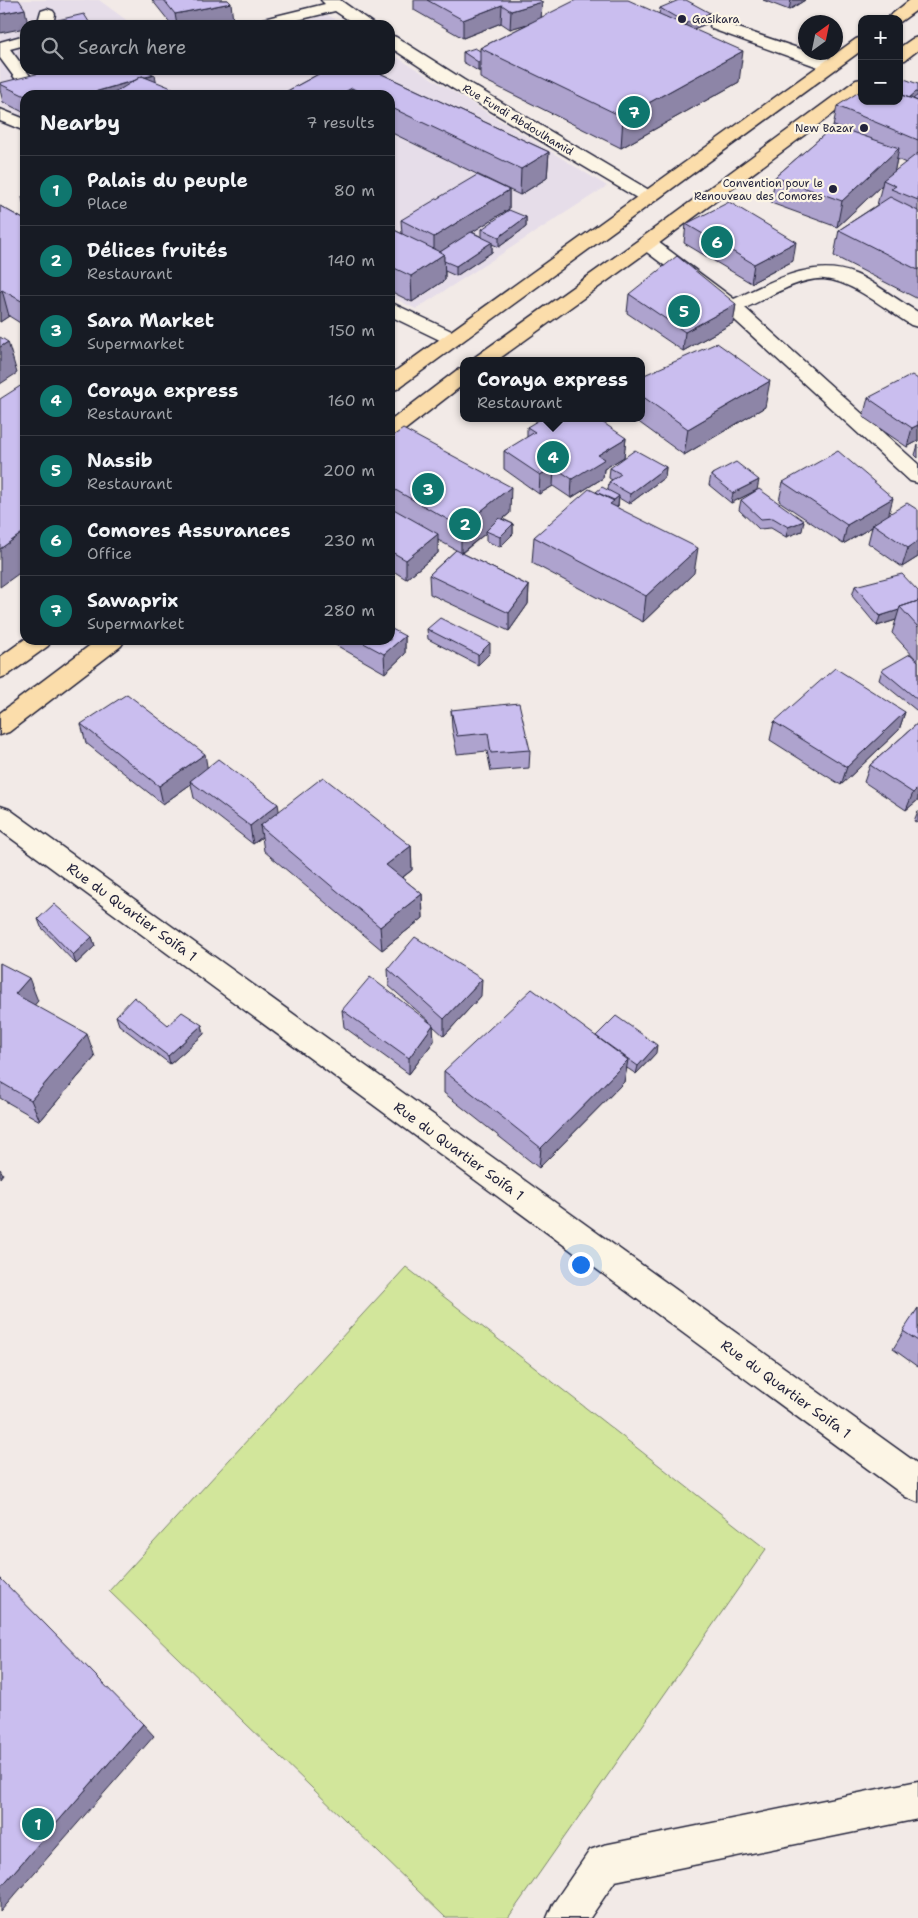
<!DOCTYPE html>
<html lang="en">
<head>
<meta charset="utf-8">
<style>
	body { margin:0; font-family:"Shantell Sans",sans-serif; background:#20242c; color:#f1f3f6 }
	.controls { position:absolute; right:15px; top:15px; display:grid; overflow:hidden; border-radius:10px; box-shadow:0 1px 4px #0004 }
	.controls button { width:45px; height:45px; display:grid; place-items:center; padding:0; border:0; border-bottom:1px solid #363941; background:#171b24; color:#f1f3f6; font:25px sans-serif }
	.compass { position:absolute; left:798px; top:15px; width:45px; height:45px; border-radius:50%; background:#171b24; box-shadow:0 1px 4px #0004; rotate:33deg }
	.you { position:absolute; left:580px; top:1264px; width:18px; height:18px; margin:-12px; border:4px solid #fff; border-radius:50%; background:#1a73e8; box-shadow:0 0 0 8px #1a73e833 }
	.badge { display:grid; place-items:center; width:32px; height:32px; border-radius:50%; background:#0f766e; color:#fff; font-size:16px; font-weight:700 }
	.pin { position:absolute; translate:-50% -50%; border:2px solid #fff; box-shadow:0 1px 5px #0006 }
	.popup { position:absolute; left:460px; top:357px; width:185px; height:65px; box-sizing:border-box; display:grid; place-content:center; border-radius:10px; background:#171b24; filter:drop-shadow(0 1px 4px #0005); font-size:16px; white-space:nowrap; color:#9ea1a6 }
	.popup b { font-size:19px; color:#f1f3f6 }
	.popup::after { content:''; position:absolute; left:50%; top:100%; margin-left:-10px; border:10px solid transparent; border-top-color:#171b24 }
	.list { margin:0; padding:0; list-style:none }
	h2 { display:flex; justify-content:space-between; align-items:center; height:65px; margin:0; padding:0 20px; font-size:21px }
	h2 small { font-size:16px; font-weight:400; color:#9ea1a6 }
	.list li { display:grid; grid-template-columns:32px 1fr auto; gap:15px; align-items:center; box-sizing:border-box; height:70px; padding:0 20px; border-top:1px solid #363941 }
	.list b { display:block; font-size:19px; white-space:nowrap }
	.list p { margin:0; font-size:16px; white-space:nowrap; color:#9ea1a6 }
	.list em { font-size:16px; font-style:normal; color:#9ea1a6 }
	.icon { flex:none; width:28px; height:28px; fill:none; stroke:currentColor; stroke-width:2; stroke-linecap:round; stroke-linejoin:round }
	.map { position:relative; flex:none; width:918px; height:1918px; overflow:hidden }
	.search { position:absolute; background:#171b24; box-shadow:0 1px 4px #0004; left:20px; top:20px; width:375px; height:55px; display:flex; align-items:center; gap:12px; box-sizing:border-box; padding:0 18px; border-radius:15px; color:#9ea1a6; font-size:19px }
	.panel { position:absolute; background:#171b24; box-shadow:0 1px 4px #0004; left:20px; top:90px; width:375px; height:555px; border-radius:15px }
	.map>svg:first-child { display:block }
</style>
</head>
<body>
<div class="map">
<svg width="918" height="1918" viewBox="0 0 918 1918">
	<rect width="100%" height="100%" fill="#f2eae7"/>
	<filter id="ink" filterUnits="userSpaceOnUse"><feTurbulence type="fractalNoise" baseFrequency=".02" numOctaves="2"/><feDisplacementMap in="SourceGraphic" scale="10" xChannelSelector="R" yChannelSelector="G"/><feConvolveMatrix kernelMatrix="1 2 1 2 8 2 1 2 1" color-interpolation-filters="sRGB"/></filter>
	<g filter="url(#ink)">
		<path fill="#e6dde9" d="M0,0H99L133,25H25V70H58L0,83Z
			M328,15L344,25H288Z
			M390,53L607,186L416,309L390,296V95H25V118L0,105V98L111,70H390Z"/>
		<path fill="#d2e69b" stroke="#7a846b" d="M406,1267L766,1549L508,1918H446L109,1591Z"/>
		<g fill="none" stroke-linecap="round" stroke-linejoin="round">
			<g stroke="#22223b" stroke-width="3">
				<path id="minor" d="M321,0H340L375,25H356L335,11L277,25H249L251,22L325,4Z
					M47,9L53,11L55,14L53,25H37L41,11Z
					M718,21L836,61L838,65L836,69H824L712,29L710,26L712,23Z
					M25,35V45L10,49L34,81L32,85H20L0,58V42Z
					M390,35L396,37L464,80L654,193L657,197L654,201L648,202L642,201L452,88L390,47Z
					M0,109L25,119V131L0,121Z
					M647,237L654,239L734,299C771,282 813,257 855,274C873,281 900,302 918,312V327L911,325C886,310 853,281 824,279C800,277 766,299 745,308L918,464V483L910,481L725,311L640,247L638,243L640,239Z
					M390,302L460,335L463,339L460,343L453,345L446,343L390,316Z
					M0,806L9,809L918,1464V1502L906,1497L0,830Z
					M918,1781V1819L615,1881L590,1918H547L553,1904L590,1850L604,1845Z"/>
			</g>
			<g stroke="#22223b" stroke-width="3">
				<path id="major" d="M910,0H918V9L900,22L899,19H886Z
					M862,37V50L397,389L390,391V375L856,39Z
					M918,37V50L905,60L899,61V48L912,39Z
					M862,79V92L654,247L496,361H472L475,357L640,239L856,80Z
					M464,368V384L397,436L390,438V421L457,370Z
					M25,639L52,640L48,646L8,675L0,678V657Z
					M97,640H125L121,646L9,732L0,735V713Z"/>
			</g>
			<use href="#minor" fill="#fcf5e5" fill-rule="evenodd"/>
			<use href="#major" fill="#fbddab" fill-rule="evenodd"/>
		</g>
		<path fill="#aea3ce" stroke="#22223b" fill-rule="evenodd" d="M152,0H228L233,21L212,25H172Z
			M414,0H539L542,2L541,18L659,14L660,8L709,23L693,29L739,82L621,148L480,78V71H478L463,62V52L480,51V48L530,23L510,29L501,23L463,38L414,10Z
			M763,0H805L789,10Z
			M326,70H373L549,152L547,178L520,195L390,132V95H280Z
			M156,82L25,95V113L3,102L0,90V83Z
			M918,84V299L834,256L839,230L877,205L882,185L837,227L771,203L775,177L833,127L837,106ZM897,159L906,163L894,172Z
			M509,190V209L472,232L482,237V229L526,217V227L499,247L492,244V252L456,276L445,271V280L412,302L390,291V228L402,234L401,220Z
			M25,195V207H24L22,197Z
			M0,206L25,220V326L9,316L0,322Z
			M686,224L793,261L751,283L684,243Z
			M629,294L736,304L733,323L683,351L627,313Z
			M642,376L765,407L684,455L633,418H642Z
			M918,379V441L907,447L863,417L868,398Z
			M527,427L626,438L624,457L604,469L603,478L571,498L553,486L539,494L504,469V451L527,438Z
			M390,438L510,513L503,519L513,524V534L500,547L486,541V533L462,553L529,586L528,604L509,631L430,594L429,575L456,550L438,540V553L406,579L390,569Z
			M918,445V458L915,455Z
			M666,467L665,477L629,504L619,498L618,506L617,507L694,573L643,622L532,563L534,537L596,492L608,490L609,482L612,480L609,478L610,468Z
			M711,475L757,490L731,503L709,485Z
			M783,482L888,515L918,557L902,567L868,543L872,527L843,544L779,501Z
			M741,500L802,531L786,537L771,528L759,529L739,510Z
			M855,586L918,591V709L916,710L879,680L882,670L915,658L892,633L896,620L877,626L852,596Z
			M427,629L490,653L478,665L428,639Z
			M405,636V654L385,673L327,640H390Z
			M451,710L530,750L529,768L491,771L487,751L457,754L452,728Z
			M905,712L899,730L841,785L770,740L774,722Z
			M918,723V800L906,810L864,782L870,765Z
			M81,724L207,767L279,811L411,846L412,870L402,878L422,894L423,918L382,950L264,851L262,837L253,844L194,798L191,784L163,804L86,743Z
			M918,811V823L914,821Z
			M38,919L92,937L95,946L76,964L41,927Z
			M0,963L38,1001L34,1005L95,1057L40,1121L0,1098Z
			M388,969L481,996L444,1036L433,1026L434,1041L409,1074L344,1027L342,1010L430,1022L389,986Z
			M116,1016L168,1025H202L204,1034L170,1064L119,1025Z
			M596,1036L656,1053L636,1074L627,1068L624,1082L539,1168L444,1093V1071Z
			M918,1308V1367L893,1349Z"/>
		<path fill="#8d85a7" stroke="#22223b" d="M791,0H805L789,10Z
			M542,2L541,20L510,29L511,11Z
			M231,3L233,21L212,25H177L175,14Z
			M502,5L501,23L463,38V20Z
			M25,9L28,25H25V28L0,33V14Z
			M710,13L709,23L685,32L686,23Z
			M743,51L739,82L621,148L623,117Z
			M480,61V71H478V62Z
			M155,75L158,93L151,95H84Z
			M352,88V95H339Z
			M916,92H918V101L907,99Z
			M899,148L894,174L883,180L882,185L837,227L842,201Z
			M549,152L547,178L520,195L521,169Z
			M509,190V209L434,256V237Z
			M526,217V227L499,247V237Z
			M492,242V252L456,276V266Z
			M796,242L793,261L751,283L754,264Z
			M444,254L445,280L412,302L411,276Z
			M2,290L9,316L0,322V292Z
			M736,304L733,323L683,351L685,332Z
			M8,342L17,373L0,384V347Z
			M770,381L765,407L684,455L688,429Z
			M918,425V441L907,447L912,428Z
			M626,438L624,457L604,469L603,478L571,498L572,479L598,455Z
			M554,467L553,486L539,494L540,475Z
			M666,467L665,477L629,504L630,494Z
			M759,480L757,490L731,503L733,493Z
			M511,487L510,513L488,531H486V533L461,553V527Z
			M619,496L618,506L613,510L608,505Z
			M893,498L888,517L873,524L872,527L843,544L847,525Z
			M804,521L802,531L786,537L788,527Z
			M513,524V534L500,547V537Z
			M25,531V569L0,587V549Z
			M438,534V553L406,579V560Z
			M918,541V557L902,567L908,548Z
			M698,548L694,573L643,622L646,596Z
			M529,586L528,604L509,631V613Z
			M899,610L896,620L877,626L880,616Z
			M405,636V654L385,673L384,654Z
			M490,643V653L478,665V655Z
			M905,712L899,730L841,785L847,767Z
			M205,754L208,772L190,781L191,784L163,804L159,786Z
			M918,788V800L906,810L913,793Z
			M278,804L281,822L260,826L262,837L253,844L250,826Z
			M411,846L412,870L387,889L386,865Z
			M422,894L423,918L382,950L380,927Z
			M92,937L95,946L76,964L73,955Z
			M29,978L38,1001L24,1017L15,994Z
			M482,979L481,996L444,1036V1019Z
			M202,1025L204,1034L170,1064L168,1056Z
			M433,1025L434,1041L409,1074V1058Z
			M87,1034L95,1057L40,1121L31,1100Z
			M657,1045L656,1053L636,1074L638,1066Z
			M628,1060L624,1082L539,1168L541,1148Z
			M0,1169L3,1174L0,1178Z
			M143,1724L154,1736L0,1912V1888Z"/>
		<path fill="#cabeef" stroke="#22223b" d="M0,0H19L25,9L0,14Z
			M164,0H228L231,3L175,14Z
			M427,0H539L542,2L511,11L502,5L463,20Z
			M576,0H628L743,51L623,117L480,48Z
			M679,0H686L710,13L686,23L660,8Z
			M84,14L91,25H51L49,22Z
			M475,48L480,51V61L478,62L463,52Z
			M52,70H145L155,75L145,77L142,76L136,80L84,95H25V96L0,84V83Z
			M326,70H373L549,152L521,169L390,107V95H365L352,88L339,95H280Z
			M142,76L189,95H111Z
			M899,77L918,84V92H916L909,98L899,94Z
			M862,90V101H899V94L918,101V140L837,106Z
			M918,95V101L913,99Z
			M834,126L899,148L842,201L775,177Z
			M918,153V200L891,189L896,186L883,180Z
			M477,175L509,190L434,237L401,220Z
			M890,197L918,211V270L839,230Z
			M729,202L796,242L754,264L686,224Z
			M0,206L25,220V303L2,290L0,292Z
			M509,210L526,217L499,237L482,229Z
			M390,228L444,254L411,276L390,266Z
			M471,232L492,242L456,266L444,261V254L440,252Z
			M677,256L736,304L685,332L629,294Z
			M0,337L8,342L0,347Z
			M717,343L770,381L688,429L642,396V376Z
			M912,375L918,379V425L912,428L868,398Z
			M25,383V531L0,549V399Z
			M542,418H596L626,438L598,455L605,459L572,479L554,467L540,475L504,451L535,432L527,427Z
			M403,429L511,487L461,527L390,487V438Z
			M635,450L666,467L630,494L609,482L621,474L610,468Z
			M838,451L893,498L847,525L783,482Z
			M736,462L759,480L733,493L711,475Z
			M602,487L619,496L614,500L596,492Z
			M589,489L614,501L610,504L698,548L646,596L534,537Z
			M759,489L804,521L788,527L773,518L761,519L741,500Z
			M907,503L918,510V541L908,548L873,524Z
			M390,507L438,534L406,560L390,551Z
			M499,518L513,524L500,537L486,531Z
			M456,550L529,586L509,613L429,575Z
			M902,574L918,591V601L900,607L899,610L880,616L855,586Z
			M918,601V627L900,607Z
			M440,618L490,643L478,655L427,629Z
			M390,628L405,636L384,654L358,640H390Z
			M910,654L918,661V700L882,670Z
			M835,668L905,712L847,767L774,722Z
			M127,694L205,754L159,786L81,724Z
			M519,703L530,750L491,753L488,733L457,736L451,710Z
			M918,723V788L913,793L870,765Z
			M218,759L278,804L250,826L190,781Z
			M323,777L411,846L386,865L422,894L380,927L260,826Z
			M54,904L92,937L73,955L38,919Z
			M415,937L482,979L444,1019L388,969Z
			M0,963L29,978L15,994L87,1034L31,1100L0,1082Z
			M370,977L433,1025L409,1058L342,1010Z
			M532,989L628,1060L541,1148L444,1071Z
			M134,997L168,1025L182,1012L202,1025L168,1056L116,1016Z
			M616,1016L657,1045L638,1066L596,1036Z
			M918,1308V1341L903,1331Z
			M0,1578L143,1724L0,1888Z"/>
	</g>
	<g fill="#22223b" stroke="#fcf5e5" stroke-width="2">
		<circle cx="682" cy="19" r="5"/>
		<circle cx="864" cy="128" r="5"/>
		<circle cx="833" cy="189" r="5"/>
	</g>
	<g text-anchor="middle" dominant-baseline="central" stroke-width="4.5" stroke-linejoin="round" paint-order="stroke">
		<g font-size="11" fill="#22223b" stroke="#fcf5e5" text-anchor="end">
			<text x="692" y="19" text-anchor="start">Gasikara</text>
			<text x="854" y="128">New Bazar</text>
			<text x="823" y="183">Convention pour le<tspan x="823" dy="13">Renouveau des Comores</tspan></text>
		</g>
		<g font-size="11" fill="#22223b" stroke="#fcf5e5">
			<text transform="translate(518 120) rotate(31)">Rue Fundi Abdoulhamid</text>
		</g>
		<g font-size="14" fill="#22223b" stroke="#fcf5e5">
			<text transform="translate(132 912) rotate(36)">Rue du Quartier Soifa 1</text>
			<text transform="translate(459 1151) rotate(36)">Rue du Quartier Soifa 1</text>
			<text transform="translate(786 1389) rotate(36)">Rue du Quartier Soifa 1</text>
		</g>
	</g>
</svg>
<div class="controls">
<button>+</button>
<button>−</button>
</div>
<svg class="compass" viewBox="-18 -18 36 36"><path d="M0-13l5 13h-10z" fill="#e53935"/><path d="M0 13l5-13h-10z" fill="#9ea1a6"/></svg>
<div class="you"></div>
<div class="pin badge" style="left:38px;top:1824px">1</div>
<div class="pin badge" style="left:465px;top:524px">2</div>
<div class="pin badge" style="left:428px;top:489px">3</div>
<div class="pin badge" style="left:553px;top:457px">4</div>
<div class="popup"><b>Coraya express</b>Restaurant</div>
<div class="pin badge" style="left:684px;top:311px">5</div>
<div class="pin badge" style="left:717px;top:242px">6</div>
<div class="pin badge" style="left:634px;top:112px">7</div>
<div class="search"><svg class="icon" aria-label="search" viewBox="0 0 24 24"><circle cx="10" cy="10" r="6"/><path d="M15 15l6 6"/></svg>Search here</div>
<section class="panel">
<h2>Nearby<small>7 results</small></h2>
<ul class="list">
<li><span class="badge">1</span><div><b>Palais du peuple</b><p>Place</p></div><em>80 m</em></li>
<li><span class="badge">2</span><div><b>Délices fruités</b><p>Restaurant</p></div><em>140 m</em></li>
<li><span class="badge">3</span><div><b>Sara Market</b><p>Supermarket</p></div><em>150 m</em></li>
<li><span class="badge">4</span><div><b>Coraya express</b><p>Restaurant</p></div><em>160 m</em></li>
<li><span class="badge">5</span><div><b>Nassib</b><p>Restaurant</p></div><em>200 m</em></li>
<li><span class="badge">6</span><div><b>Comores Assurances</b><p>Office</p></div><em>230 m</em></li>
<li><span class="badge">7</span><div><b>Sawaprix</b><p>Supermarket</p></div><em>280 m</em></li>
</ul>
</section>
</div>
</body>
</html>
